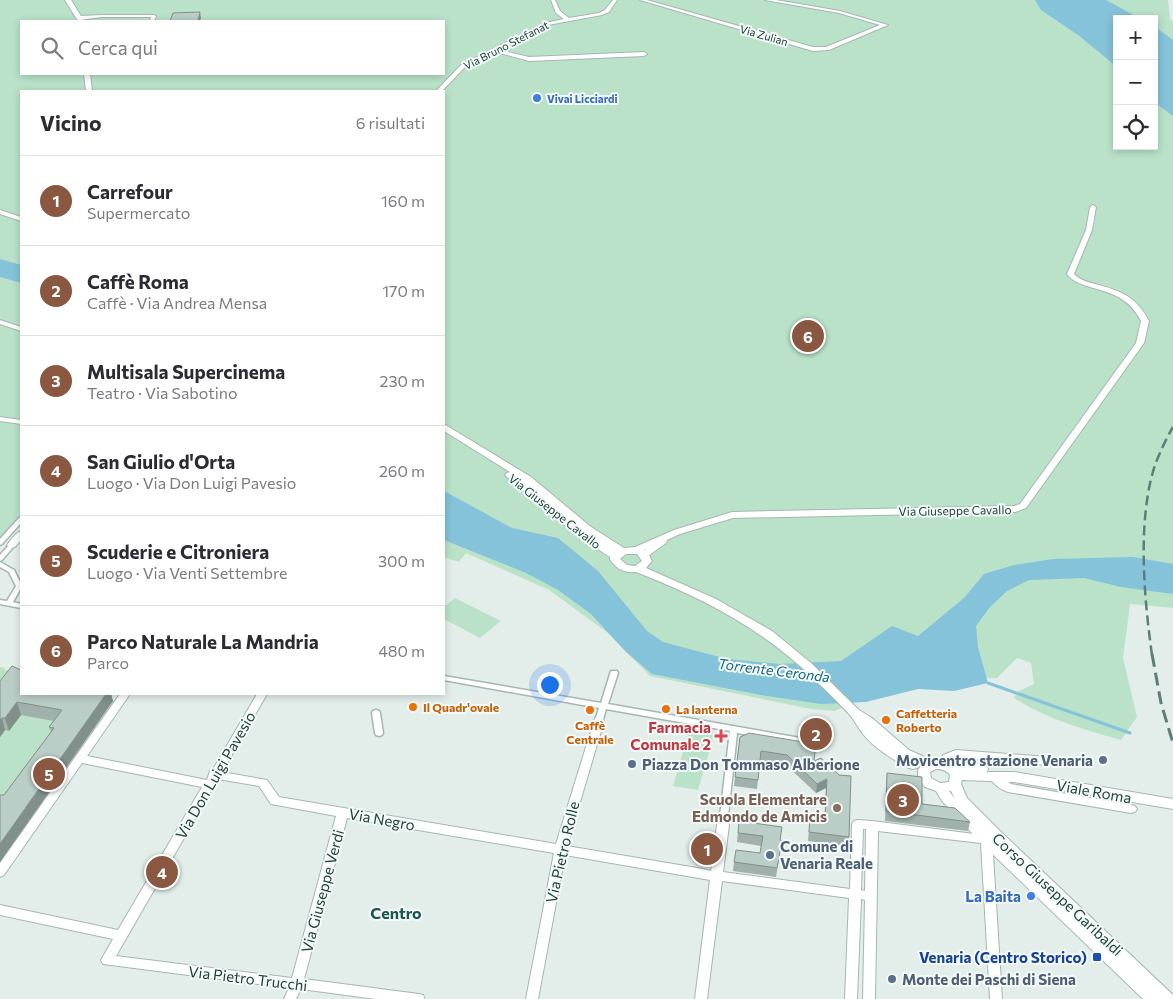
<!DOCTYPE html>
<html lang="it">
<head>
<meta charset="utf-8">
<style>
	body { margin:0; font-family:Commissioner,sans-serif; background:#f7f7f7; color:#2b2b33 }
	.controls { position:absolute; right:15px; top:15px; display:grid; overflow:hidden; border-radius:0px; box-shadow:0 2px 8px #0003 }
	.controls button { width:45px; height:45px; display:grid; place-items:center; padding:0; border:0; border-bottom:1px solid #e1e1e2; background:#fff; color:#2b2b33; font:25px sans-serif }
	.you { position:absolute; left:549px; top:684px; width:18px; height:18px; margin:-12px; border:4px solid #fff; border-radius:50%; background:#1a73e8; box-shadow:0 0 0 8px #1a73e833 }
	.badge { display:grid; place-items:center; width:32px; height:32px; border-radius:50%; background:#8a5840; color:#fff; font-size:16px; font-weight:700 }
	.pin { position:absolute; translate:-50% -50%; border:2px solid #fff; box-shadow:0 1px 5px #0006 }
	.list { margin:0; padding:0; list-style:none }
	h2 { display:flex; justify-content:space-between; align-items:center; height:65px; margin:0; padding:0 20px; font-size:21px }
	h2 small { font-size:16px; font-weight:400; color:#7c7c81 }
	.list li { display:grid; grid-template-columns:32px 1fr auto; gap:15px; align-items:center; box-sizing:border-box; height:90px; padding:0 20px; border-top:1px solid #e1e1e2 }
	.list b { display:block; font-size:19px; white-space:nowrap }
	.list p { margin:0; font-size:16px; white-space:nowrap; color:#7c7c81 }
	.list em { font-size:16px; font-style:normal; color:#7c7c81 }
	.icon { flex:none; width:28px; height:28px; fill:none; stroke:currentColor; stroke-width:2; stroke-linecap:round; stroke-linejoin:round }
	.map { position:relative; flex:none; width:1173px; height:999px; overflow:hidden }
	.search { position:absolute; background:#fff; box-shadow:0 2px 8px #0003; left:20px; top:20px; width:425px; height:55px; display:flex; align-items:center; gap:12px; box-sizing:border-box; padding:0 18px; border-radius:0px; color:#7c7c81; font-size:19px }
	.panel { position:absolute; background:#fff; box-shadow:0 2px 8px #0003; left:20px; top:90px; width:425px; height:605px; border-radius:0px }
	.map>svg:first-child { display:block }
</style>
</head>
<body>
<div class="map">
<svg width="1173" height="999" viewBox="0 0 1173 999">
	<rect width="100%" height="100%" fill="#e3eeeb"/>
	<path fill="#b9e2c9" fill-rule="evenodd" d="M0,0H1168L1170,19L1173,22V608L1130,604L1123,658L1137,717L1121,740C1084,730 1047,719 1014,698L1017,692L1034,684L1031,663L1017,658L997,678L967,679L854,702L835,711L811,709L650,676L608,633L549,590L466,553L459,562L444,557V91H21V525H15L0,543ZM1117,19H1154V146H1117ZM21,21H444V74H21Z
		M455,598L501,621L480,638L444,619V607Z
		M0,667L5,668V670L21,671V694H74L116,701L0,863Z
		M690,728L715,732L698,790L673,786Z"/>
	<path fill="#84c3da" d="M1035,0H1106L1141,19H1117V67L1078,35L1041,10Z
		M1154,26L1173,40V116L1154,102Z
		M0,259L21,265V283L0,277Z
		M444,491L512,528L558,538L598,571L647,631L663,642L727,659L780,664L841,661L892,626L918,636L964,598L984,574L1014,565L1053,559L1133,557L1173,564V594L1121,587L1084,578L1029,580L1007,591L990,607L976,626L978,647L988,683L954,691L918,689L866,702L821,704L761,695L652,674L626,652L591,614L558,590L526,573L444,540Z"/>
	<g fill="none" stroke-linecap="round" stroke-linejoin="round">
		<path stroke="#84c3da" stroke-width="3" d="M988,683L1130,733"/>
		<g stroke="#a5b7b3" stroke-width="3">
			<path id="pedestrian" d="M21,517V523L2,544L0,545V539L19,518Z
				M12,543L15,545L2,560L0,561V555L10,544Z
				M0,562L14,570L21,584V588L13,602L21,604V608L0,604V600L7,601L16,586L9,572L0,567Z
				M611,671H617L618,673L608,704L823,742L826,743L827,745L826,747L823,748L737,733L727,825L726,827L723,828L720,827L719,825L730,731L606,709L602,723H596L595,721L599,708L444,680V676L601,703Z
				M376,710L379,711L380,713L383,733L382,735L379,736L376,735L375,733L372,713L373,711Z"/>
		</g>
		<g stroke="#a5b7b3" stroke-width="2">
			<path id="minor" d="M551,0H555L560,11L569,18L599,13L605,10L613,0H617L609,12L602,15L548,25L500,50L529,57L644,52L647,54L644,56L529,61L496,52L465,67L442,91H436L461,65L545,23L564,19L556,13Z
				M640,0H647L813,47H826L880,25L839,13L765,0H776L840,11L888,25L829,50L813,51Z
				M102,15H154L156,16L154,21H150L151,17H102L80,20L77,18L80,16Z
				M1093,205L1096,207L1092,230L1074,274C1080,280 1087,282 1095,284C1121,291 1136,296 1149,321L1144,343L1026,508L1015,512L733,518L680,534L667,540L666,543L648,556H642L640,554L646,549L636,553L633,552L631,550L633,548L674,530L732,512L1014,506L1020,504L1136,343L1141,321C1129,298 1114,294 1090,287C1081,284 1073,282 1067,274L1086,230L1090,207Z
				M0,210L21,217V221L0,214Z
				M0,320L21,327V331L0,324Z
				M0,417L21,420V424L0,421Z
				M21,531V540L15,547H9L7,545C11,540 15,533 21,531Z
				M120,694H130L87,756L207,780L210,771H212L257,694H267L222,772L267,780L279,797L556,844L594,721L595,718H603L604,721L567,846L703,869L711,871L717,825L719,822L723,821L727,822L729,825L723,872L850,889L852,824L854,821L858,820L872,821L990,836L992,839L1002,999H990L981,843L878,831L875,999H863L865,900L861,899L857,999H845L849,898L722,881L707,999H695L710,880L565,855L538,999H526L554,853L347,818L304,979L419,994L423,995L425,999H376L301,989L296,999H284L289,988L103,964L101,960L113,939L0,915V905L118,930L202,787L82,763L4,875L0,877V863ZM218,779L259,786L271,804L336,816L292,978L116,956ZM863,829H866L865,891L861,890Z
				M956,750L1062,758L1066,759L1067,762L1066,765L1062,766L957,758L951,761L947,768L943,769L939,768L938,765L943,755Z
				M994,773L998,774L1011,784L1131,805L1135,806L1137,809L1135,812L1131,813L1008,792C1001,790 992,783 989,777L990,774Z"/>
		</g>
		<g stroke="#a5b7b3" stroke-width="2">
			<path id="tertiary" d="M65,0H71L84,21H78Z
				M84,74H90L92,91H86Z
				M444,424L531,477L591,527L624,548L636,547L647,551L652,561L646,568L716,599L772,631L811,663L859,710L872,718L909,750L931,760L982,764L986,766L988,769L987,772H1014L1173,799V809L1014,782L962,780L961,784L967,798L1000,831L1173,995V999H1143L981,843L942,801L936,791L925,787L922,784L918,776V770L921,766L919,765L917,768L913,769L909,768C892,759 875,749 863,734C858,728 855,721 850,715C839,703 827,691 815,680C761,628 705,599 636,572C624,573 616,569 610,559V557L576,535L537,501L507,477L505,475L507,473L510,472L444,431ZM626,554H637L642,561L635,566L627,565L620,559ZM936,769C942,769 946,770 950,775L949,782L940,783L931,778L930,772ZM949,791H951L955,799Z"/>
		</g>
		<use href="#pedestrian" fill="#fff" fill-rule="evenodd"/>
		<use href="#minor" fill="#fff" fill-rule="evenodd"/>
		<use href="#tertiary" fill="#fff" fill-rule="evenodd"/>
		<path stroke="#5a7e78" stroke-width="2.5" stroke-dasharray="10 5" stroke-linecap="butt" d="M1152,655C1144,598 1137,520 1155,465C1160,452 1166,439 1173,427"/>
		<path stroke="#5a7e78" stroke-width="3" stroke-dasharray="13 6" stroke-linecap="butt" d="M1152,654L1161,703L1173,743"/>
	</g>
	<path fill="#a0b0ab" d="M0,681L21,694H111L113,701L4,795L51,732L49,727L54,721L21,715L9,731L5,730L0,737Z
		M740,737L814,761L821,758L849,837L847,846L808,841L810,814L825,815L826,788L816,793L786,765L760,760L757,789L734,786Z
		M887,773L922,804L970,822L968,831L885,821L886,782Z
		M739,821L782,841L776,877L733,871L734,862L760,853L761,846L737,842Z"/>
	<path fill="#82908b" d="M200,12L201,18L200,21H198Z
		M106,694H111L113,701L0,862V844Z
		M17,702L21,715L9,731L5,718Z
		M2,718L5,730L0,737V720Z
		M827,779L826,788L816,793L817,784Z"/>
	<path fill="#bacdc7" stroke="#82908b" d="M200,12L198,21H170L173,13Z
		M12,666L21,670V694H106L0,844V795H4L54,728L49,727L62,710L17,702L5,718H2L0,720V681Z
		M749,733L816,744L814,761L821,758L839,775L851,776L849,837L809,832L810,814L825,816L827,779L817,784L787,755L761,751L758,780L735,777L740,737Z
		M887,773L922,777V804L955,808L970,822L886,811Z
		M739,821L782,827L780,840L782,841L777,868L734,862L736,850L760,853L763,836L738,833Z"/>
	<g fill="#3f7fe0" stroke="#f4faf8" stroke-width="2">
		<circle cx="537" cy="98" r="5"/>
		<circle cx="1031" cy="896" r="5"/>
	</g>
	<g fill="#e8710a" stroke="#f4faf8" stroke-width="2">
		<circle cx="413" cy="707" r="5"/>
		<circle cx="666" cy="709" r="5"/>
		<circle cx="590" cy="710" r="5"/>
		<circle cx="886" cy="720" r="5"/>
	</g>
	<path fill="#e0444e" stroke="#f4faf8" stroke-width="2" d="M718.5 728.5h5v5h5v5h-5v5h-5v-5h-5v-5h5z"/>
	<g fill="#5c6f8a" stroke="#f4faf8" stroke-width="2">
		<circle cx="1103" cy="760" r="5"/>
		<circle cx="632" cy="764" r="5"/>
		<circle cx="770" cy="855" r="5"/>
		<circle cx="892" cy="979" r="5"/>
	</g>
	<circle fill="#8d6e63" stroke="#f4faf8" stroke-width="2" cx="837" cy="808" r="5"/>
	<rect fill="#1a4fb4" stroke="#f4faf8" stroke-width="2" x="1092" y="952" width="10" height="10" rx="2.5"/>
	<g text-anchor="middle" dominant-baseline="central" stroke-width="4" stroke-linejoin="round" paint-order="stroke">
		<g font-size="11" fill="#20423d" stroke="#f4faf8">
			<text transform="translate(764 35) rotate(16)">Via Zulian</text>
			<text transform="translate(506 45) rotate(-27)">Via Bruno Stefanat</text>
		</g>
		<g font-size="11" font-weight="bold" fill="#366cbe" stroke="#f4faf8" text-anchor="start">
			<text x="547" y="98">Vivai Licciardi</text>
		</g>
		<g font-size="12" fill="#20423d" stroke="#f4faf8">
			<text transform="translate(955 510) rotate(-1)">Via Giuseppe Cavallo</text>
			<text transform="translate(555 511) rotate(38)">Via Giuseppe Cavallo</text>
		</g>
		<g font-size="12" font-weight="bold" fill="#c56008" stroke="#f4faf8" text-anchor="start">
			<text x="423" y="707">Il Quadr'ovale</text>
			<text x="676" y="709">La lanterna</text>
			<text x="896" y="713">Caffetteria<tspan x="896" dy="14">Roberto</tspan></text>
			<text x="590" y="725" text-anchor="middle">Caffè<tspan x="590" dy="14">Centrale</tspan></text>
		</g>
		<g font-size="14" font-style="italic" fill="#126586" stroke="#f4faf8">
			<text transform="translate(774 670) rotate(7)">Torrente Ceronda</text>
		</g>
		<g font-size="15" font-weight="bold" fill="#be3a42" stroke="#f4faf8" text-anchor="end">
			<text x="711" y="727">Farmacia<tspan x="711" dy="17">Comunale 2</tspan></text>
		</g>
		<g font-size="15" font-weight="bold" fill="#4e5e75" stroke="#f4faf8" text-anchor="start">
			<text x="1093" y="760" text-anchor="end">Movicentro stazione Venaria</text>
			<text x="642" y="764">Piazza Don Tommaso Alberione</text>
			<text x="780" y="846">Comune di<tspan x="780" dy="17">Venaria Reale</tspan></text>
			<text x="902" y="979">Monte dei Paschi di Siena</text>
		</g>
		<g font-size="15" fill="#20423d" stroke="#f4faf8">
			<text transform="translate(215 775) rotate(-60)">Via Don Luigi Pavesio</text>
			<text transform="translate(1094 791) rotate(10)">Viale Roma</text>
			<text transform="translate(382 819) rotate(10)">Via Negro</text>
			<text transform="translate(562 852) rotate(-77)">Via Pietro Rolle</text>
			<text transform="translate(322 891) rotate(-75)">Via Giuseppe Verdi</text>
			<text transform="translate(1058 894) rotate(43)">Corso Giuseppe Garibaldi</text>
			<text transform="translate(248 978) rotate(7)">Via Pietro Trucchi</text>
		</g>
		<g font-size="15" font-weight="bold" fill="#785e54" stroke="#f4faf8" text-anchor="end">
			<text x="827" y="799">Scuola Elementare<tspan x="827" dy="17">Edmondo de Amicis</tspan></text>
		</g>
		<g font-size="15" font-weight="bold" fill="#366cbe" stroke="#f4faf8" text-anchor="end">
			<text x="1021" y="896">La Baita</text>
		</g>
		<g font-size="15" font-weight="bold" fill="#164399" stroke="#f4faf8" text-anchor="end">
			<text x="1087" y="957">Venaria (Centro Storico)</text>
		</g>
		<g font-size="16" font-weight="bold" fill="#19574f" stroke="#f4faf8">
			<text x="396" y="912">Centro</text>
		</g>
	</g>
</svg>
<div class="controls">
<button>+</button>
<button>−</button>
<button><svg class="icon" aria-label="locate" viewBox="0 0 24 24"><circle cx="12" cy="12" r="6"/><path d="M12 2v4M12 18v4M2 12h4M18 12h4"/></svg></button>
</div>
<div class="you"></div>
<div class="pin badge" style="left:707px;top:849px">1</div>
<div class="pin badge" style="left:816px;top:734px">2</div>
<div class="pin badge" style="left:903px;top:800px">3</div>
<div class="pin badge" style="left:162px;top:872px">4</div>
<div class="pin badge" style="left:49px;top:774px">5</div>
<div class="pin badge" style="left:808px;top:336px">6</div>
<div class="search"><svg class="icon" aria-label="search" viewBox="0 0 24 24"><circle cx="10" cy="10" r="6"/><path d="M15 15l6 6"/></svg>Cerca qui</div>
<section class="panel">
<h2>Vicino<small>6 risultati</small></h2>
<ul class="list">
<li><span class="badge">1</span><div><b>Carrefour</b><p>Supermercato</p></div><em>160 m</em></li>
<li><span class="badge">2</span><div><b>Caffè Roma</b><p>Caffè · Via Andrea Mensa</p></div><em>170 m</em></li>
<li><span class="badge">3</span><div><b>Multisala Supercinema</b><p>Teatro · Via Sabotino</p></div><em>230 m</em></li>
<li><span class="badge">4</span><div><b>San Giulio d'Orta</b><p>Luogo · Via Don Luigi Pavesio</p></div><em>260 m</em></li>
<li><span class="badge">5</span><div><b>Scuderie e Citroniera</b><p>Luogo · Via Venti Settembre</p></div><em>300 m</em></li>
<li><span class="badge">6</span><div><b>Parco Naturale La Mandria</b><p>Parco</p></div><em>480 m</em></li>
</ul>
</section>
</div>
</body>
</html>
